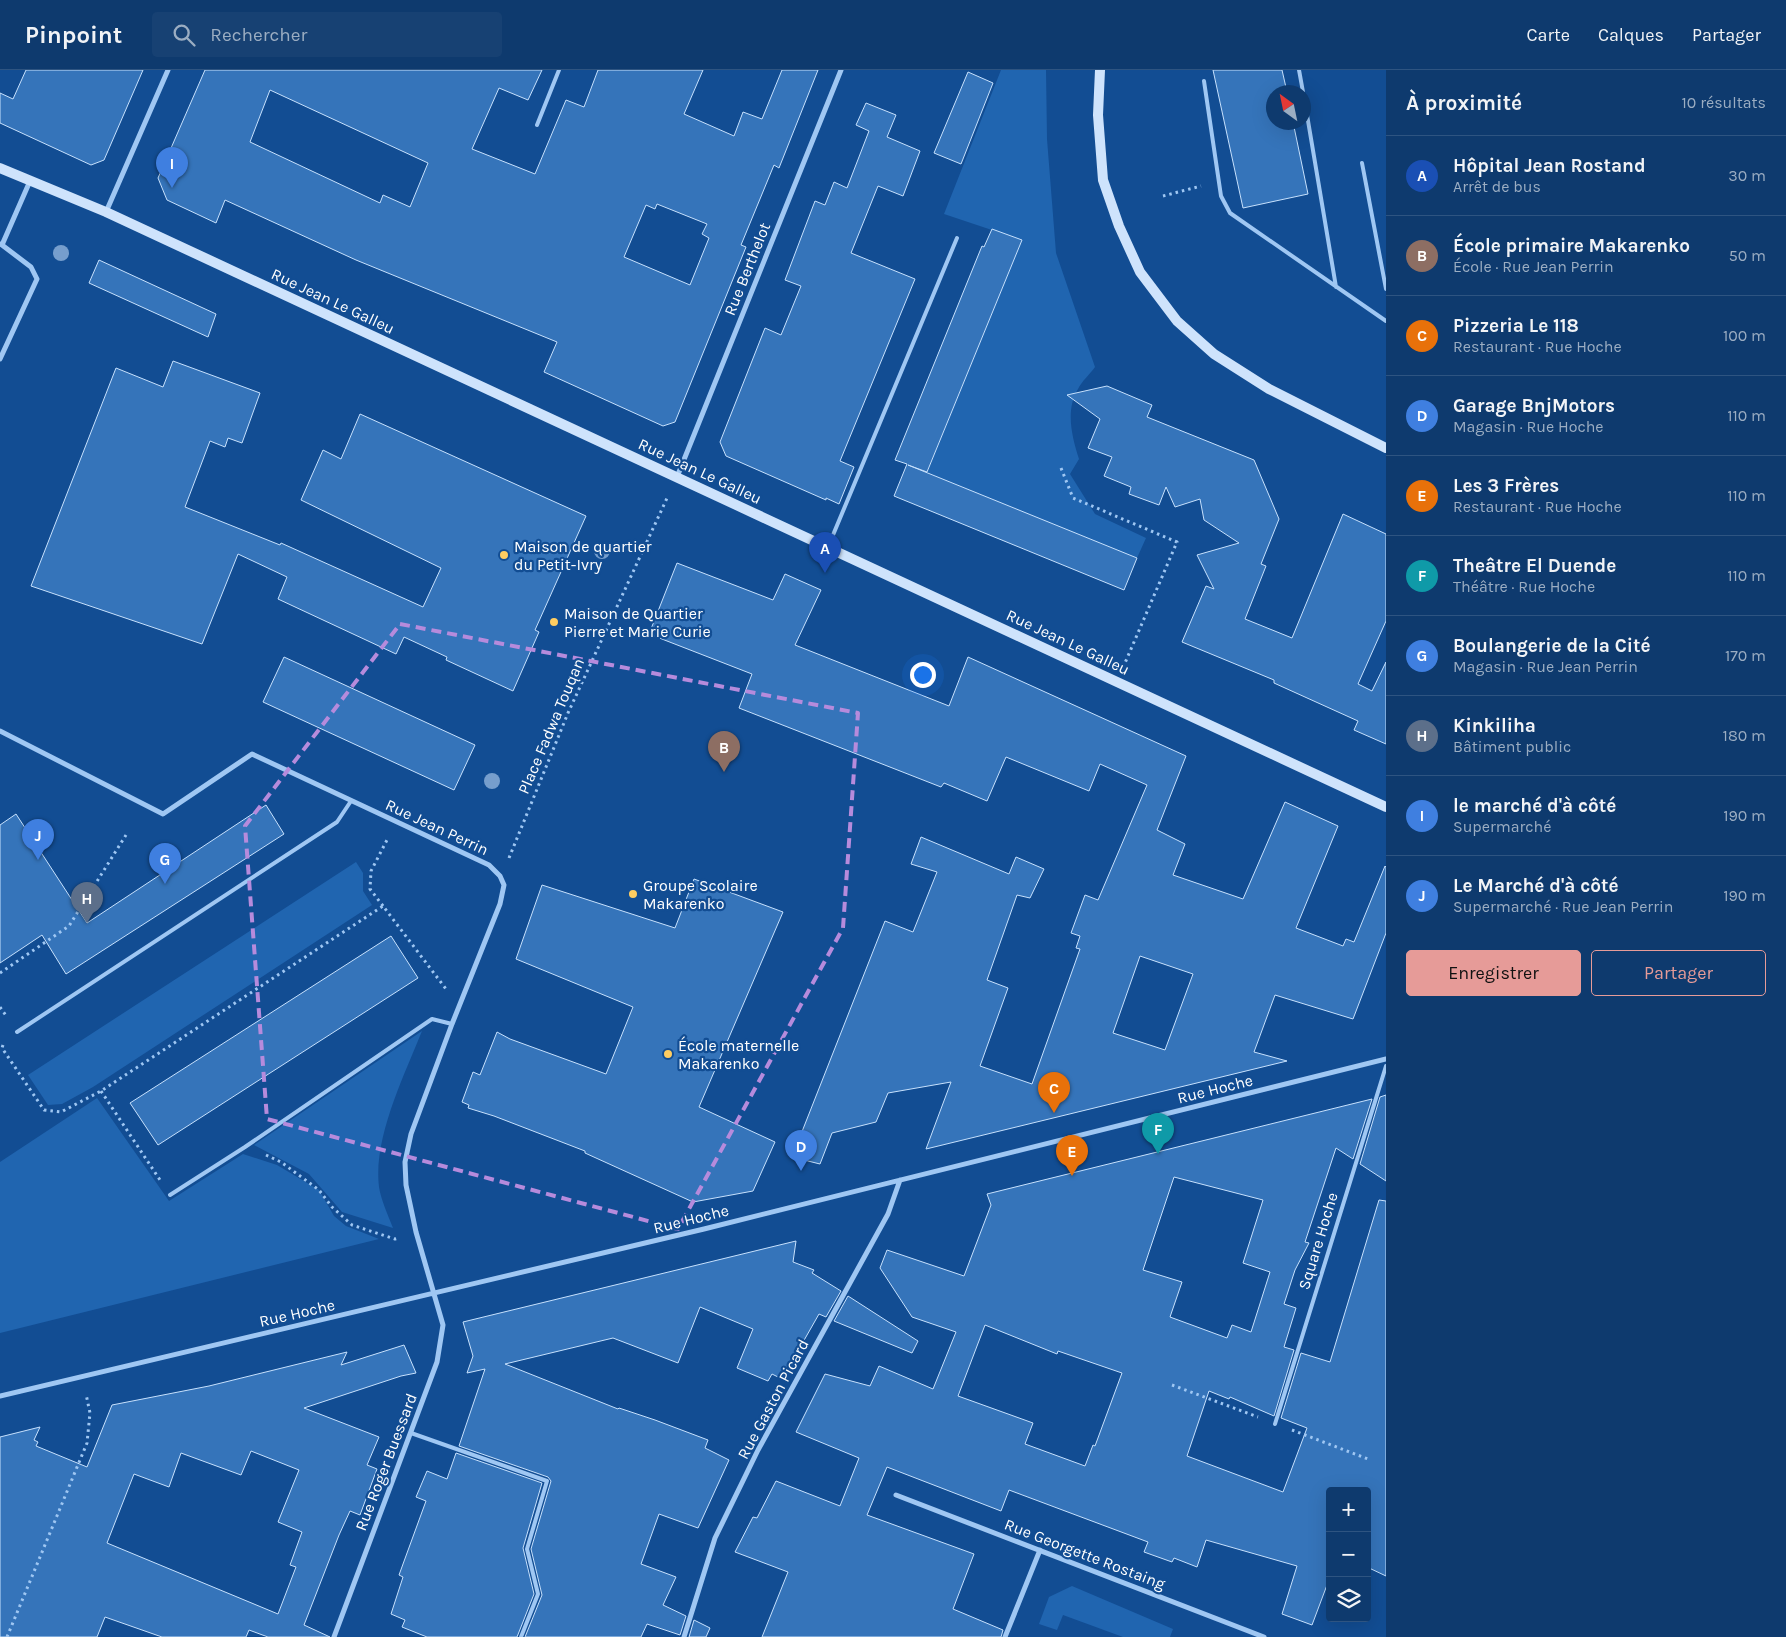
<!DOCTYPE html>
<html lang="fr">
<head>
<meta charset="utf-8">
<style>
	body { margin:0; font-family:Karla,sans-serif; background:#174173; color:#f1f3f6 }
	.controls { position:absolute; right:15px; bottom:15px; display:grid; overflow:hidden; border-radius:5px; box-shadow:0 5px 20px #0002 }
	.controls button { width:45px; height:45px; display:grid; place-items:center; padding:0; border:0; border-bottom:1px solid #2e5481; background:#0e3a6e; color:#f1f3f6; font:25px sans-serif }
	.compass { position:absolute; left:1266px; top:15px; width:45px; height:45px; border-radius:50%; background:#0e3a6e; box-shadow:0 5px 20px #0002; rotate:327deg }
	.you { position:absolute; left:922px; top:604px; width:18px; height:18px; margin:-12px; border:4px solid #fff; border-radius:50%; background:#1a73e8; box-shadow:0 0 0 8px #1a73e833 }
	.badge { display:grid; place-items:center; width:32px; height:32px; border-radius:50%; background:#e69b98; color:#fff; font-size:16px; font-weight:700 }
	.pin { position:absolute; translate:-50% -41px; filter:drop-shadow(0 1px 2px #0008) }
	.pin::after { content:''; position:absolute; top:26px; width:18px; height:15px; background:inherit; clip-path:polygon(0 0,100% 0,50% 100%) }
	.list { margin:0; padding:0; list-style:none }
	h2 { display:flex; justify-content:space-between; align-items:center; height:65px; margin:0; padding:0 20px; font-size:21px }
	h2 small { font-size:16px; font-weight:400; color:#9badc2 }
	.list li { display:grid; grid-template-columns:32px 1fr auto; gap:15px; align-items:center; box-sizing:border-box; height:80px; padding:0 20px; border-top:1px solid #2e5481 }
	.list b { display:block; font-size:19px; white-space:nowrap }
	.list p { margin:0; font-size:16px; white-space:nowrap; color:#9badc2 }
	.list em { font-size:16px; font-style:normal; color:#9badc2 }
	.actions { display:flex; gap:10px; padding:15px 20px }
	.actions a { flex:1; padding:11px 0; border:1px solid #e69b98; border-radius:5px; text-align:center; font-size:18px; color:#e69b98 }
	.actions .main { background:#e69b98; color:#111 }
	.icon { flex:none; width:28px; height:28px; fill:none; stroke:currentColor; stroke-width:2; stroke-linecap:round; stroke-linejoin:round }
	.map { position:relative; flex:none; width:1386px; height:1567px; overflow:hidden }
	header { display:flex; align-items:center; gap:30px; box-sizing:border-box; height:70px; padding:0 25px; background:#0e3a6e; border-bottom:1px solid #2e5481 }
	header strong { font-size:24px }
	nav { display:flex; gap:28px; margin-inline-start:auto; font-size:18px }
	.search { width:350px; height:45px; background:#174173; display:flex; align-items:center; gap:12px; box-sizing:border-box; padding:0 18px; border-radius:5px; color:#9badc2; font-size:19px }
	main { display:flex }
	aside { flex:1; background:#0e3a6e }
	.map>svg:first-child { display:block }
</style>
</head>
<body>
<header>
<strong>Pinpoint</strong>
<div class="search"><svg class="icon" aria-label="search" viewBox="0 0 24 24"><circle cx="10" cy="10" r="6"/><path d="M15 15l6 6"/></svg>Rechercher</div>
<nav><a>Carte</a><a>Calques</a><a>Partager</a></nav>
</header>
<main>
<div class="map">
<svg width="1386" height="1567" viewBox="0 0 1386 1567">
	<rect width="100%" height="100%" fill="#124d93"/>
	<path fill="#2065b0" d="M1001,0H1046L1047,69L1056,183L1095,297C1090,304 1082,311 1078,319C1065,340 1072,367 1079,389L1070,404L1095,444L1146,468L1137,488L927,403L1022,170L944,144Z
		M356,792L363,803V821L372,835L93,1017L62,1034L48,1035L28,1005Z
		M422,961C404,1006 373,1068 379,1117C381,1130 388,1145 393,1158L342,1142L309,1104L254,1075Z
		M97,1028L169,1131L243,1084L277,1095L319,1120L334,1146L346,1156L379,1169L0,1263V1092Z
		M1072,1516L1173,1559L1170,1567H1123L1063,1545L1057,1560L1039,1554L1049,1527Z"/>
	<path fill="#3574ba" stroke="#c7e1fd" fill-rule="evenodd" d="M26,0H143L104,90L91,95L0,53V23L13,29Z
		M205,0H542L528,30L499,18L472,79L535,104L566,30L584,37L598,0H703L684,44L734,66L743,42L762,49L782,0H818L779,98L774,95L741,175L746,177L675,352L663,356L544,302L557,272L356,190L225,130L216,153L167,130L158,108ZM270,20L428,93L410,137L383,125L380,133L250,72ZM657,134L707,154L702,164L709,168L690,215L624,187L646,135L655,139Z
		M1213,0H1282L1287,22H1274V52H1293L1308,124L1243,138Z
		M968,2L993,13L961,94L934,83Z
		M866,33L896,45L887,67L920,81L903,126L878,116L851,183L915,209L840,391L854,397L839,434L826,428V430L726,386L720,372L765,258L781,265L801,216L785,210L815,131L825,135L834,112L847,118L869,61L856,55Z
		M992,159L1022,170L927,402L908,395L1137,488L1124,520L894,426L907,394L895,390L982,176L984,177Z
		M99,190L216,244L208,267L89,213Z
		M173,291L260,323L242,373L228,368L225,377L210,371L185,437L280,475L281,473L423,537L441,498L301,430L323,380L341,389L360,344L586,446L535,560L539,562L513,621L446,590L447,587L404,567L396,584L278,529L287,507L238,484L202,574L31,516L116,298L163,317Z
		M1107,316L1152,335L1147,347L1254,390L1279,449L1261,494L1266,496L1245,549L1292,568L1343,444L1386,464V551L1358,614L1372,621L1386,592V674L1354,660L1358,651L1274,613V610L1182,572L1206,516L1214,519L1197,485L1239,473L1204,450L1200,429L1175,437L1166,417L1159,435L1129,424L1131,417L1104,406L1112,387L1088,378L1100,349L1067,325Z
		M677,493L773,530L785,504L821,520L795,575L949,636L968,587L1186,686L1157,760L1185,774L1173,805L1243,829L1285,732L1338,756L1296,858L1343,876L1346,869L1354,872L1385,796L1386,797V863L1353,949L1275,925L1254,982L1287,991L926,1079L951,1012L888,1023L876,1052L832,1063L820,1094L792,1087L885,851L913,862L937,802L911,794L921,767L1009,804L1016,787L1044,799L1030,828L1017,825L987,910L1008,918L980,996L1032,1014L1080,879L1076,878L1080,866L1071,863L1085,825L1098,830L1147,715L1100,694L1089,721L1006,687L987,731L944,713L941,717L739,638L752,604L649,564ZM1140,886L1193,904L1165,980L1113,963Z
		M284,587L475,675L454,720L263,632Z
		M266,735L284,764L66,904L42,865L0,893V755L16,744L87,853Z
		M694,809L783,842L699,1037L775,1072L753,1121L693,1132L585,1083V1081L494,1046L468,1038L469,1035L462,1032L473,1002L480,1005L497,962L510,969L606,1004L633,937L516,889L542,815L675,858Z
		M391,866L418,908L158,1075L130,1033Z
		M1386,1025V1111L1360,1094L1380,1027Z
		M1372,1029L1353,1089L1336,1078L1305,1172L1309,1173L1295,1200L1284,1234L1296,1238L1284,1277L1294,1280L1274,1346L1230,1327L1229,1329L1209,1321L1187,1386L1283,1422L1307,1358L1281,1348L1301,1283L1330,1292L1379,1130L1386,1131V1506L1367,1497V1421H1330V1507L1312,1555L1282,1544L1297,1496L1206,1470L1197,1497L1174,1488L1172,1492L1144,1482L1148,1472L1009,1420L1001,1441L887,1397L867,1445L974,1484L953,1539L1003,1560L1001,1567H762L788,1502L735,1482L753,1447L757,1448L776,1411L840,1436L859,1388L796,1362L825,1304L870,1316L879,1296L933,1319L956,1262L912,1247L880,1198L887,1180L964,1206L991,1135L987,1124ZM1174,1107L1263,1130L1243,1193L1270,1202L1251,1262L1232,1255L1227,1268L1170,1247L1182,1212L1143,1200ZM985,1255L1057,1284L1058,1281L1122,1303L1095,1376L1093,1375L1085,1396L1025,1374L1033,1353L958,1326Z
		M796,1171L793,1192L814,1200L812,1203L841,1221L826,1247L819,1244L782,1309L772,1304L768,1311L737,1298L753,1259L700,1237L678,1293L613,1268L505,1294L618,1339L619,1338L655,1350L708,1370L705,1378L729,1390L698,1458L659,1444L641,1494L676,1507L663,1535L686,1546L680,1565L647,1554L641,1567H525L542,1525L531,1479L551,1411L548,1407L459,1376L485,1299L467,1303L473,1286L463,1252Z
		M848,1226L918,1271L912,1283L834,1251Z
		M404,1275L416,1303L401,1306L304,1338L379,1367L367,1395L377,1399L360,1445L350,1441L339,1465L304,1555L330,1567H268L249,1560L246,1567H162L105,1547L97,1567H0V1367L40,1357L34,1370L38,1372L36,1376L87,1397L112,1335L209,1316L347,1282L341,1295ZM251,1381L299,1400L278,1452L302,1462L290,1495L296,1497L278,1544L107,1473L134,1404L169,1417L181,1383L241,1405Z
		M456,1383L542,1413L523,1478L534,1524L517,1567H427L402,1557L405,1550L391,1544L403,1507L399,1505L426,1431L416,1427L427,1401L447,1409Z
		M694,1550L710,1558L706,1567H689Z"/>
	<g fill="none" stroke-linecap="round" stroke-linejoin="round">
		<path stroke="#9fc7f3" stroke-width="3" stroke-dasharray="2.5 4" stroke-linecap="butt" d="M1163,126L1201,116
			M1061,398L1073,428L1177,472L1125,593
			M509,788L568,643L668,426
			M383,836L370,819L371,801L388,768
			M0,903L69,856L126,765
			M0,937L7,947
			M3,975L2,978L44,1040L61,1042L101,1021L383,836L446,919
			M101,1021L160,1110
			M266,1085L281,1092L319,1120L332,1137L352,1155L395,1169L399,1168
			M1172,1315L1258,1347
			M1292,1360L1368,1389
			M7,1567L87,1373L90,1343L86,1324"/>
		<path stroke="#9fc7f3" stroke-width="4" d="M1299,0L1303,22
			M1204,11L1221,126L1230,143L1386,251
			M1304,27L1336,217
			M537,55L559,0
			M1362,93L1386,219
			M828,477L957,168
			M17,962L337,752L351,731
			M170,1125L245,1077L432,949L452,954
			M1275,1354L1386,996
			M411,1363L547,1411L527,1479L538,1524L521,1567"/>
		<path stroke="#9fc7f3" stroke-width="5" d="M106,142L168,0
			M0,174L2,175L30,111
			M0,289L37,209L31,197L2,175
			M677,407L841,0
			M0,661L163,744L252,684L489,795L500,806L504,815L500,834L452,954L411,1064L405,1092L406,1115L416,1162L443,1255L437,1292L334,1567
			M0,1326L704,1159L1386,989
			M896,1425L1264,1567
			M684,1567L715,1468L758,1380L888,1144L900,1110
			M1005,1567L1040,1480"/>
		<path stroke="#cee3fc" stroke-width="10" d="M1100,0L1098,45L1103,110L1119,156L1140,202L1177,251L1214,284L1269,319L1386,378
			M0,98L106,142L1386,737"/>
	</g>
	<g fill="#769ecd">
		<circle cx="61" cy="183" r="8"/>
		<circle cx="602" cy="481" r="8"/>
		<circle cx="492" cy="711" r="8"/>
	</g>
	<path fill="none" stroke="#b68bdc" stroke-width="4" stroke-dasharray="10 6" stroke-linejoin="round" d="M400,554L858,643L843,858L678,1159L267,1049L245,756Z"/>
	<g fill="#ffcd61" stroke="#124d93" stroke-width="2">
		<circle cx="504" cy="485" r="5"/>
		<circle cx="554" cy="552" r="5"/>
		<circle cx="633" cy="824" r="5"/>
		<circle cx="668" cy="984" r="5"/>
	</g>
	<g text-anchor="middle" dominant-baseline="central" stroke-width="4.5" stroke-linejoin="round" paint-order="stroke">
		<g font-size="16" fill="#fff" stroke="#124d93">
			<text transform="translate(747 199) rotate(-68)">Rue Berthelot</text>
			<text transform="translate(333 231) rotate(25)">Rue Jean Le Galleu</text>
			<text transform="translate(700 401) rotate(25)">Rue Jean Le Galleu</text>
			<text transform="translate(1068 572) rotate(25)">Rue Jean Le Galleu</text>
			<text transform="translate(551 656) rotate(-67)">Place Fadwa Touqan</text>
			<text transform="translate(437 757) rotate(25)">Rue Jean Perrin</text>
			<text transform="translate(1215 1019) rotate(-14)">Rue Hoche</text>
			<text transform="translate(691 1149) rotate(-14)">Rue Hoche</text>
			<text transform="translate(1318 1171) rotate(-73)">Square Hoche</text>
			<text transform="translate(297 1243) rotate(-13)">Rue Hoche</text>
			<text transform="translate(773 1329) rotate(-62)">Rue Gaston Picard</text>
			<text transform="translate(386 1392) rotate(-69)">Rue Roger Buessard</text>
			<text transform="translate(1085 1484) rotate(21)">Rue Georgette Rostaing</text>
		</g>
		<g font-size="16" fill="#fff" stroke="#124d93" text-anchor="start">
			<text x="514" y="476">Maison de quartier<tspan x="514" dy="18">du Petit-Ivry</tspan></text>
			<text x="564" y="543">Maison de Quartier<tspan x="564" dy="18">Pierre et Marie Curie</tspan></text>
			<text x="643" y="815">Groupe Scolaire<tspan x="643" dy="18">Makarenko</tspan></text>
			<text x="678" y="975">École maternelle<tspan x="678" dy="18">Makarenko</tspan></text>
		</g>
	</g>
</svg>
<div class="controls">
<button>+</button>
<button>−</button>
<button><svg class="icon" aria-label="layers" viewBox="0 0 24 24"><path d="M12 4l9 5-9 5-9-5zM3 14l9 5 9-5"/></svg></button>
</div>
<svg class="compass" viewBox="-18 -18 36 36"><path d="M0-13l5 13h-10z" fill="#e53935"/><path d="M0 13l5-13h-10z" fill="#9badc2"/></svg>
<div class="you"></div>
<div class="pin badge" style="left:825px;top:503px;background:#1a4fb4">A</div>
<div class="pin badge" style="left:724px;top:702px;background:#8d6e63">B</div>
<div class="pin badge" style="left:1054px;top:1043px;background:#e8710a">C</div>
<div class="pin badge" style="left:801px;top:1101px;background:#3f7fe0">D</div>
<div class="pin badge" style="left:1072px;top:1106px;background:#e8710a">E</div>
<div class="pin badge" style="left:1158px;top:1084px;background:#0f9aa8">F</div>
<div class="pin badge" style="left:165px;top:814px;background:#3f7fe0">G</div>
<div class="pin badge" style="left:87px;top:853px;background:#5c6f8a">H</div>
<div class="pin badge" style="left:172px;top:118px;background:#3f7fe0">I</div>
<div class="pin badge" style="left:38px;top:790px;background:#3f7fe0">J</div>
</div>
<aside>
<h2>À proximité<small>10 résultats</small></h2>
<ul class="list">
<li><span class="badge" style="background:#1a4fb4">A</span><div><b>Hôpital Jean Rostand</b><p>Arrêt de bus</p></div><em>30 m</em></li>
<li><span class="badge" style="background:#8d6e63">B</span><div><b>École primaire Makarenko</b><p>École · Rue Jean Perrin</p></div><em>50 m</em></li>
<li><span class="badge" style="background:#e8710a">C</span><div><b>Pizzeria Le 118</b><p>Restaurant · Rue Hoche</p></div><em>100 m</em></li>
<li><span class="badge" style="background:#3f7fe0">D</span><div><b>Garage BnjMotors</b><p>Magasin · Rue Hoche</p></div><em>110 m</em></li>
<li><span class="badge" style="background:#e8710a">E</span><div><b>Les 3 Frères</b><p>Restaurant · Rue Hoche</p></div><em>110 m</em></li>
<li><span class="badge" style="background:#0f9aa8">F</span><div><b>Theâtre El Duende</b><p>Théâtre · Rue Hoche</p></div><em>110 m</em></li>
<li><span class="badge" style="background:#3f7fe0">G</span><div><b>Boulangerie de la Cité</b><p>Magasin · Rue Jean Perrin</p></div><em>170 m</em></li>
<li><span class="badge" style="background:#5c6f8a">H</span><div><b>Kinkiliha</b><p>Bâtiment public</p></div><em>180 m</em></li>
<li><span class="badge" style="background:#3f7fe0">I</span><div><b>le marché d'à côté</b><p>Supermarché</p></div><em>190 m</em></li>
<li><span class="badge" style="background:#3f7fe0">J</span><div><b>Le Marché d'à côté</b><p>Supermarché · Rue Jean Perrin</p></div><em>190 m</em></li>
</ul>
<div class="actions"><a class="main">Enregistrer</a><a>Partager</a></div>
</aside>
</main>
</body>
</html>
